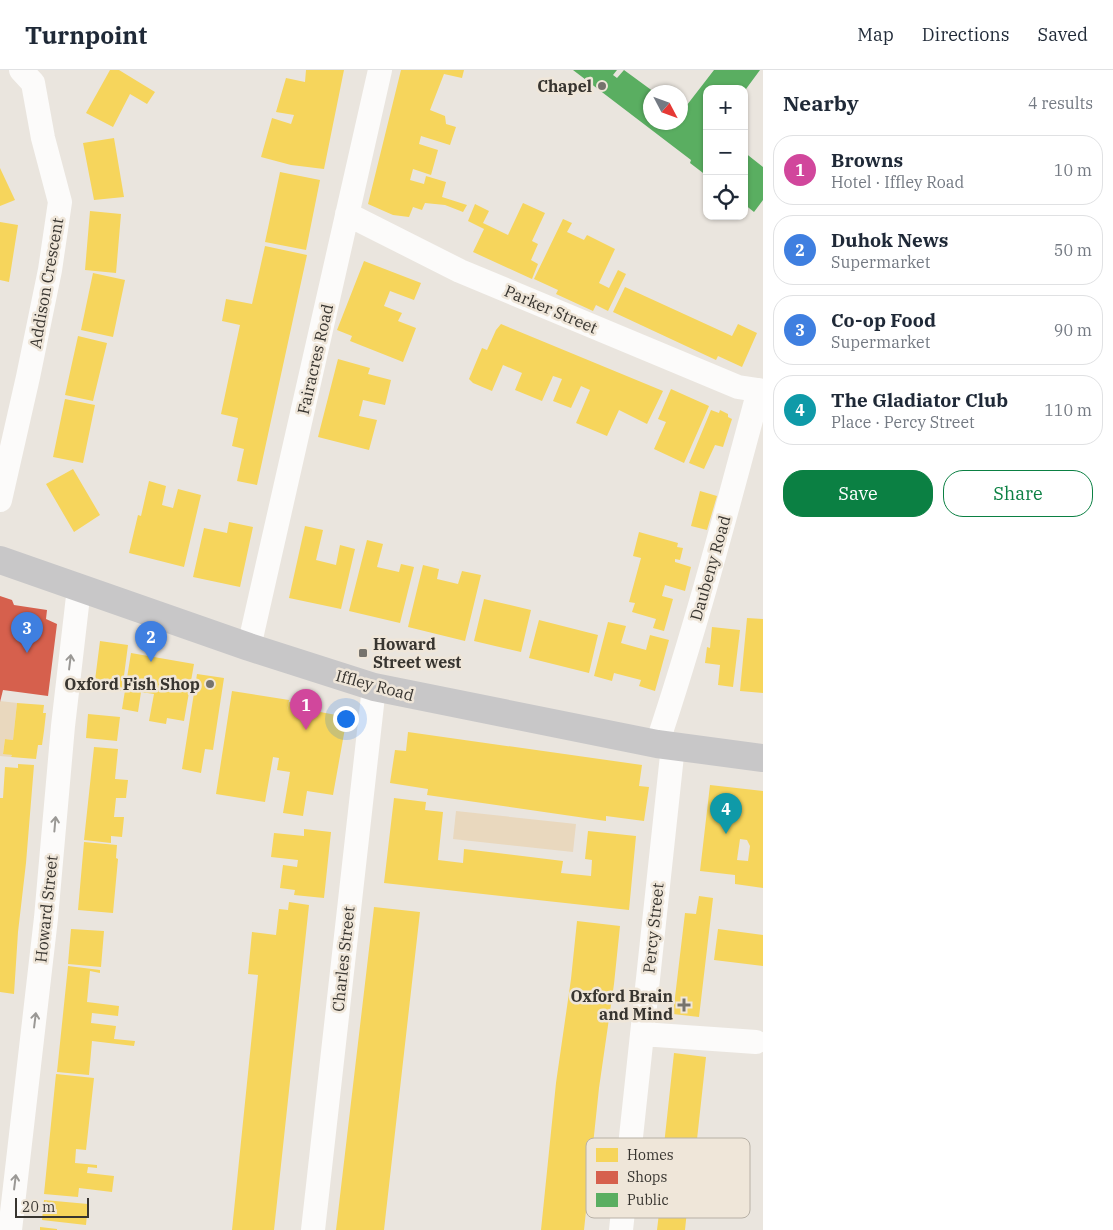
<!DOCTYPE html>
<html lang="en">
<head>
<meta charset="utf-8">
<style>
	body { margin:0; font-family:"IBM Plex Serif",serif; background:#f2f2f3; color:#1f2937 }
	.controls { position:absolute; right:15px; top:15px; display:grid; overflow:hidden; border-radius:10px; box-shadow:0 1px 4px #0004 }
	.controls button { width:45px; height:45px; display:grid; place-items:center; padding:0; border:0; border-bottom:1px solid #e0e1e3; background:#fff; color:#1f2937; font:25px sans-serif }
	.compass { position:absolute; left:643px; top:15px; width:45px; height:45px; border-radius:50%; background:#fff; box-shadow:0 1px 4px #0004; rotate:131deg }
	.scale { position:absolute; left:15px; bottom:12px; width:74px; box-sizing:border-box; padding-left:5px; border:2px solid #383530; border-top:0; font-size:14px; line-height:18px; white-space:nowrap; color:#383530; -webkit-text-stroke:4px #efe6d9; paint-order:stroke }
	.you { position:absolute; left:345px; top:648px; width:18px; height:18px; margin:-12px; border:4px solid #fff; border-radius:50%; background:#1a73e8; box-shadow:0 0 0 8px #1a73e833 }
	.badge { display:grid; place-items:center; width:32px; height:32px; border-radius:50%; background:#0b8043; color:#fff; font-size:16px; font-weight:700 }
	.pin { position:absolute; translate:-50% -41px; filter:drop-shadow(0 1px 2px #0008) }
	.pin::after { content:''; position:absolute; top:26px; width:18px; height:15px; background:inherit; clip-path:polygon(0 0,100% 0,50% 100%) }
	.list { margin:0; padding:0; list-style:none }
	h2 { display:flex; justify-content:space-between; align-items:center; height:65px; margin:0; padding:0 20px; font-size:21px }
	h2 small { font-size:16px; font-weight:400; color:#747a83 }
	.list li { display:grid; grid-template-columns:32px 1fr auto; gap:15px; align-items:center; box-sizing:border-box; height:70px; margin:0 10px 10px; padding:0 10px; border:1px solid #e0e1e3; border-radius:20px }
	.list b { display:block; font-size:19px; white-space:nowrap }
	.list p { margin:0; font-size:16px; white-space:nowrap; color:#747a83 }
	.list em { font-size:16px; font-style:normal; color:#747a83 }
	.actions { display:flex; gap:10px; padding:15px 20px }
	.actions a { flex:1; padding:11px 0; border:1px solid #0b8043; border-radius:20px; text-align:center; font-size:18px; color:#0b8043 }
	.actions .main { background:#0b8043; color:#fff }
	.icon { flex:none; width:28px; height:28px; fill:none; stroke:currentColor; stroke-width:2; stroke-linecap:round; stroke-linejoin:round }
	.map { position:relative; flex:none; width:763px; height:1160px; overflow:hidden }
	header { display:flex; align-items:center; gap:30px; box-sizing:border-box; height:70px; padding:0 25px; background:#fff; border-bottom:1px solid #e0e1e3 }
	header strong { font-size:24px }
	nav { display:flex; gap:28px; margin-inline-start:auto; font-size:18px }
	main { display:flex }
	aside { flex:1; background:#fff }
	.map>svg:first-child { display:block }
</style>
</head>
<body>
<header>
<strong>Turnpoint</strong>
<nav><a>Map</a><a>Directions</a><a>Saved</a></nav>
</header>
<main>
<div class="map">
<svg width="763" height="1160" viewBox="0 0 763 1160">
	<rect width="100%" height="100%" fill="#eae5de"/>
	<path fill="#e9d8be" d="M0,631L17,633L13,670L5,669L3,683L12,685L11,687L0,686Z
		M456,741L576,754L573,782L453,769Z"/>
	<path fill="#f6d55c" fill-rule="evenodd" d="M110,0H119L155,22L147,34L130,24L113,57L86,43Z
		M306,0H344L324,99L291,95L261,87L272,48L291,54L294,45L276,42L286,8L305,12Z
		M401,0H464L462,8L444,4L430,40L445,46L446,54L456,57L450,75L421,66L419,74L438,80L431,105L413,99L410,110L424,114L426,106L446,112L442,127L467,135L463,142L445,135L425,133L422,140L413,137L409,147L393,145L368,134Z
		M114,68L124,127L94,130L83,73Z
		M0,98L15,130L0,136Z
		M280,102L320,110L306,180L265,172Z
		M523,133L545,143L532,171L538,174L531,190L538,194L532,209L473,182L484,159L468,151L475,134L489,141L483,153L508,165Z
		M90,141L121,144L116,203L85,200Z
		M563,149L572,153L567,162L584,170L587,165L615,179L599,213L609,218L618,200L626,204L608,241L596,235L593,241L556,224L558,220L534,209Z
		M0,152L18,155L9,212L0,210Z
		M265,176L307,185L257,415L237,411L244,379L232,376L238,348L221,344L240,255L222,251L226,229L252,234Z
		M364,191L421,213L414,230L390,221L384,236L402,243L398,251L416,258L403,292L350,271L352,266L337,260Z
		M93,203L125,210L113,267L81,260Z
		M625,217L732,266L738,254L757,263L742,297L718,286L716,290L613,242Z
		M501,254L663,321L647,354L619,340L607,366L576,353L590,320L581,316L571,338L553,331L562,309L553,306L542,331L515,320L522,303L503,295L492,321L473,313L469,309L482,278L487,280L496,260Z
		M78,266L107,273L93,331L65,325Z
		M338,289L370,298L368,304L391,310L385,335L363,330L359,346L377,350L369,380L318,367Z
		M671,319L709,336L684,393L654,379L666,352L658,349Z
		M65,329L95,335L83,393L53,387Z
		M711,340L719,343L720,340L728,344V347L732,349L723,377L715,375L704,399L689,393Z
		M73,399L100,445L74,462L46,414Z
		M149,411L166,416L162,435L173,438L178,419L201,425L184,497L129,483L138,445L141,446Z
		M700,421L717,426L707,460L691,456Z
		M229,452L253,457L240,517L193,507L204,458L227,463Z
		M305,456L323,460L316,490L336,495L340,475L355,479L341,539L289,528Z
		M639,462L678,473L677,477L683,478L680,490L675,489V492L691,497L685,521L665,515L662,526L673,529L664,561L653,558L656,549L632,542L635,533L629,532L641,488L633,486Z
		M367,470L383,474L377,497L399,502L401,494L414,497L400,553L349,541Z
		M423,495L439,499L437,509L458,514L462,501L481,505L465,571L408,557Z
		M484,529L531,540L521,582L474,571Z
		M747,548L763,549V623L740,621Z
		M539,550L598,565L589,603L529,588Z
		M608,552L626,556L621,573L646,580L650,565L669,570L655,621L639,616L641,610L614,603L612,611L594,606Z
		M712,557L740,560L733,617L718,615L720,595L705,593L707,577L710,578Z
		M100,571L128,575L122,621L94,618Z
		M131,583L194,594L184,651L167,648L166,654L149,651L154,624L141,622L138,642L122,639Z
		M197,604L224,608L213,680L205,679L201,703L182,699Z
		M232,621L289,630L287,642L289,632L304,635V639L347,647L333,725L307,721L303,746L283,743L290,702L277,700L279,688L273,687L265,732L216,724Z
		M17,633L44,635L43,643H46L44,661L42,675H38L36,689L11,687L12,685L3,684L5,669L13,670Z
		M88,644L120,647L117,671L86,668Z
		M408,662L642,695L639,716L649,717L644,751L606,746V751L427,725L428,719L390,713L395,680L406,681Z
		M94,677L118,679L115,709L128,710L126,728H116L114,747H124L122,767L111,766V773L84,770Z
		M18,694L34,695L26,793L18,862L14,924L0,922V728H3L5,697L18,698Z
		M710,715L763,721V818L735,814V805L700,801ZM740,769L747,770L750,776L748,791L737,790Z
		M394,728L426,732L425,740L443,742L438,790L463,793L464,779L563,791L561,803L591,806L592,790L585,789L588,761L636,766L629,840L384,813Z
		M304,759L331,762L324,828L294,825L295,820L280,818L283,795L297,797L298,790L271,787L274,763L304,766Z
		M84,772L117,775L116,788L118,789L113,843L78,840Z
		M699,826L713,828L699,947L673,944L685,843L696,844Z
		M289,832L309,835L274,1160H232L258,905L248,904L252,862L276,865L279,839L288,840Z
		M374,837L420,842L386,1142L384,1160H336Z
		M577,851L620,856L614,914L599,1018L584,1160H541L556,1013L571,909Z
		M71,859L104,861L101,897L68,894Z
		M718,859L763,865V896L714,890Z
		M68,896L100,900V903L90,901L87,932L119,936L118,946L92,943L91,953L116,956L114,969L135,971L134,976L92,971L89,1005L57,1002Z
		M674,983L706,987L692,1115L660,1112Z
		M56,1004L94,1008L86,1080L76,1079L75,1093L97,1095V1098L88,1097L87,1103L114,1106L112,1122L79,1118L78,1127L44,1124Z
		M662,1118L689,1121L685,1160H657Z
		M44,1130L88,1134L86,1155L42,1150Z
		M40,1157L57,1159V1160H40Z"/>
	<path fill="#d6604d" d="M0,526L12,530L14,535L47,540L46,549L57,554L48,626L3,620L0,632Z"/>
	<path fill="#5aae61" d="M573,0H617L613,5L617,8L624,0L654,22H650V52H680V44L714,0H760L746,19H707V106L690,93L691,90Z
		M744,82L763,97V130L754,142L744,134Z"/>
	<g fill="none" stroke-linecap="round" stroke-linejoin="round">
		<path stroke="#fcfbfa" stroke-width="24" d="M347,144L460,201L738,317L763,321
			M0,430L28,307L50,200L60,132L43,68L33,13L21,0
			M249,577L380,0
			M657,674C696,558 727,439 759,320
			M642,964L756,972
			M10,1160L46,848L63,656L79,518
			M313,1160L374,617
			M621,1160L673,676"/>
		<path stroke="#c8c7c8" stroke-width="28" d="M0,490L249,577L374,617L657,674L763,688"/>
	</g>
	<defs><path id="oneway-shaft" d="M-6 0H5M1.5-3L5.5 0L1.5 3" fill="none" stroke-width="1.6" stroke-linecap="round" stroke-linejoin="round" transform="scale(1.25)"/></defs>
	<g stroke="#9a9895">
		<use href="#oneway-shaft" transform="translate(70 592) rotate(-83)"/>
		<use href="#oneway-shaft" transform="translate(55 754) rotate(-85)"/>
		<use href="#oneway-shaft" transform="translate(35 950) rotate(-83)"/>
		<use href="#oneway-shaft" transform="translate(15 1112) rotate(-83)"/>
	</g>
	<g fill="#76736d" stroke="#efe6d9" stroke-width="2">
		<circle cx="602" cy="16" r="5"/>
		<rect x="358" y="578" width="10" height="10" rx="2.5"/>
		<circle cx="210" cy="614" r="5"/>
		<path d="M681.5 927.5h5v5h5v5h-5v5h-5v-5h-5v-5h5z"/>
	</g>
	<g text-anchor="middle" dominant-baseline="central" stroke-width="5" stroke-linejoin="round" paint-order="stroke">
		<g font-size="16" font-weight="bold" fill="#383530" stroke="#efe6d9" text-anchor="end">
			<text x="592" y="16">Chapel</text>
			<text x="373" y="574" text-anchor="start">Howard<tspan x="373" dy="18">Street west</tspan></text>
			<text x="200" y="614">Oxford Fish Shop</text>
			<text x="673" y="926">Oxford Brain<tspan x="673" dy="18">and Mind</tspan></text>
		</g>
		<g font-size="16" fill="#383530" stroke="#efe6d9">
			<text transform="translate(46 213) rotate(-80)">Addison Crescent</text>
			<text transform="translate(551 239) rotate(23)">Parker Street</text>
			<text transform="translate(315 289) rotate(-77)">Fairacres Road</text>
			<text transform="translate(710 498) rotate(-74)">Daubeny Road</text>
			<text transform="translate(375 615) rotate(15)">Iffley Road</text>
			<text transform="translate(46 839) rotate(-84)">Howard Street</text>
			<text transform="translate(653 858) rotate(-84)">Percy Street</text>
			<text transform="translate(343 889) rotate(-84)">Charles Street</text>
		</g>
	</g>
	<rect x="586" y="1068" width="164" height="80" rx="8" fill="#efe6d9" stroke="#b8b1a6" stroke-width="1"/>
	<rect x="596" y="1078" width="22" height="14" fill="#f6d55c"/>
	<rect x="596" y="1101" width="22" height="13" fill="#d6604d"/>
	<rect x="596" y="1123" width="22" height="14" fill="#5aae61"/>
	<g font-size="14" fill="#383530">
		<text x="627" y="1090">Homes</text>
		<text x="627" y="1112">Shops</text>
		<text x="627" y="1135">Public</text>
	</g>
</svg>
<div class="controls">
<button>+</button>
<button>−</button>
<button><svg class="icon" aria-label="locate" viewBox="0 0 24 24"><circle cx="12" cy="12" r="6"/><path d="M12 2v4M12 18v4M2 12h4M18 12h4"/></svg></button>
</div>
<svg class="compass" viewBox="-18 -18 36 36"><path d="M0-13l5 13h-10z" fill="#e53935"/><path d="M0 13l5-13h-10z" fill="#747a83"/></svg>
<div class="scale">20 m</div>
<div class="you"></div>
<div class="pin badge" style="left:306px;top:660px;background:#d1479c">1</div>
<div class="pin badge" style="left:151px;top:592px;background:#3f7fe0">2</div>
<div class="pin badge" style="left:27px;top:583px;background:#3f7fe0">3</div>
<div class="pin badge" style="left:726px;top:764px;background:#0f9aa8">4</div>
</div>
<aside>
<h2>Nearby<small>4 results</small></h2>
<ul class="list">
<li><span class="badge" style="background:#d1479c">1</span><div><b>Browns</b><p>Hotel · Iffley Road</p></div><em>10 m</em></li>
<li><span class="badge" style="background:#3f7fe0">2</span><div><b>Duhok News</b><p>Supermarket</p></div><em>50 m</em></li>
<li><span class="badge" style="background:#3f7fe0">3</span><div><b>Co-op Food</b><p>Supermarket</p></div><em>90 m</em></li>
<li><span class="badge" style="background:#0f9aa8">4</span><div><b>The Gladiator Club</b><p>Place · Percy Street</p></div><em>110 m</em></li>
</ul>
<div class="actions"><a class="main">Save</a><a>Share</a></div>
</aside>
</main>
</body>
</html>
